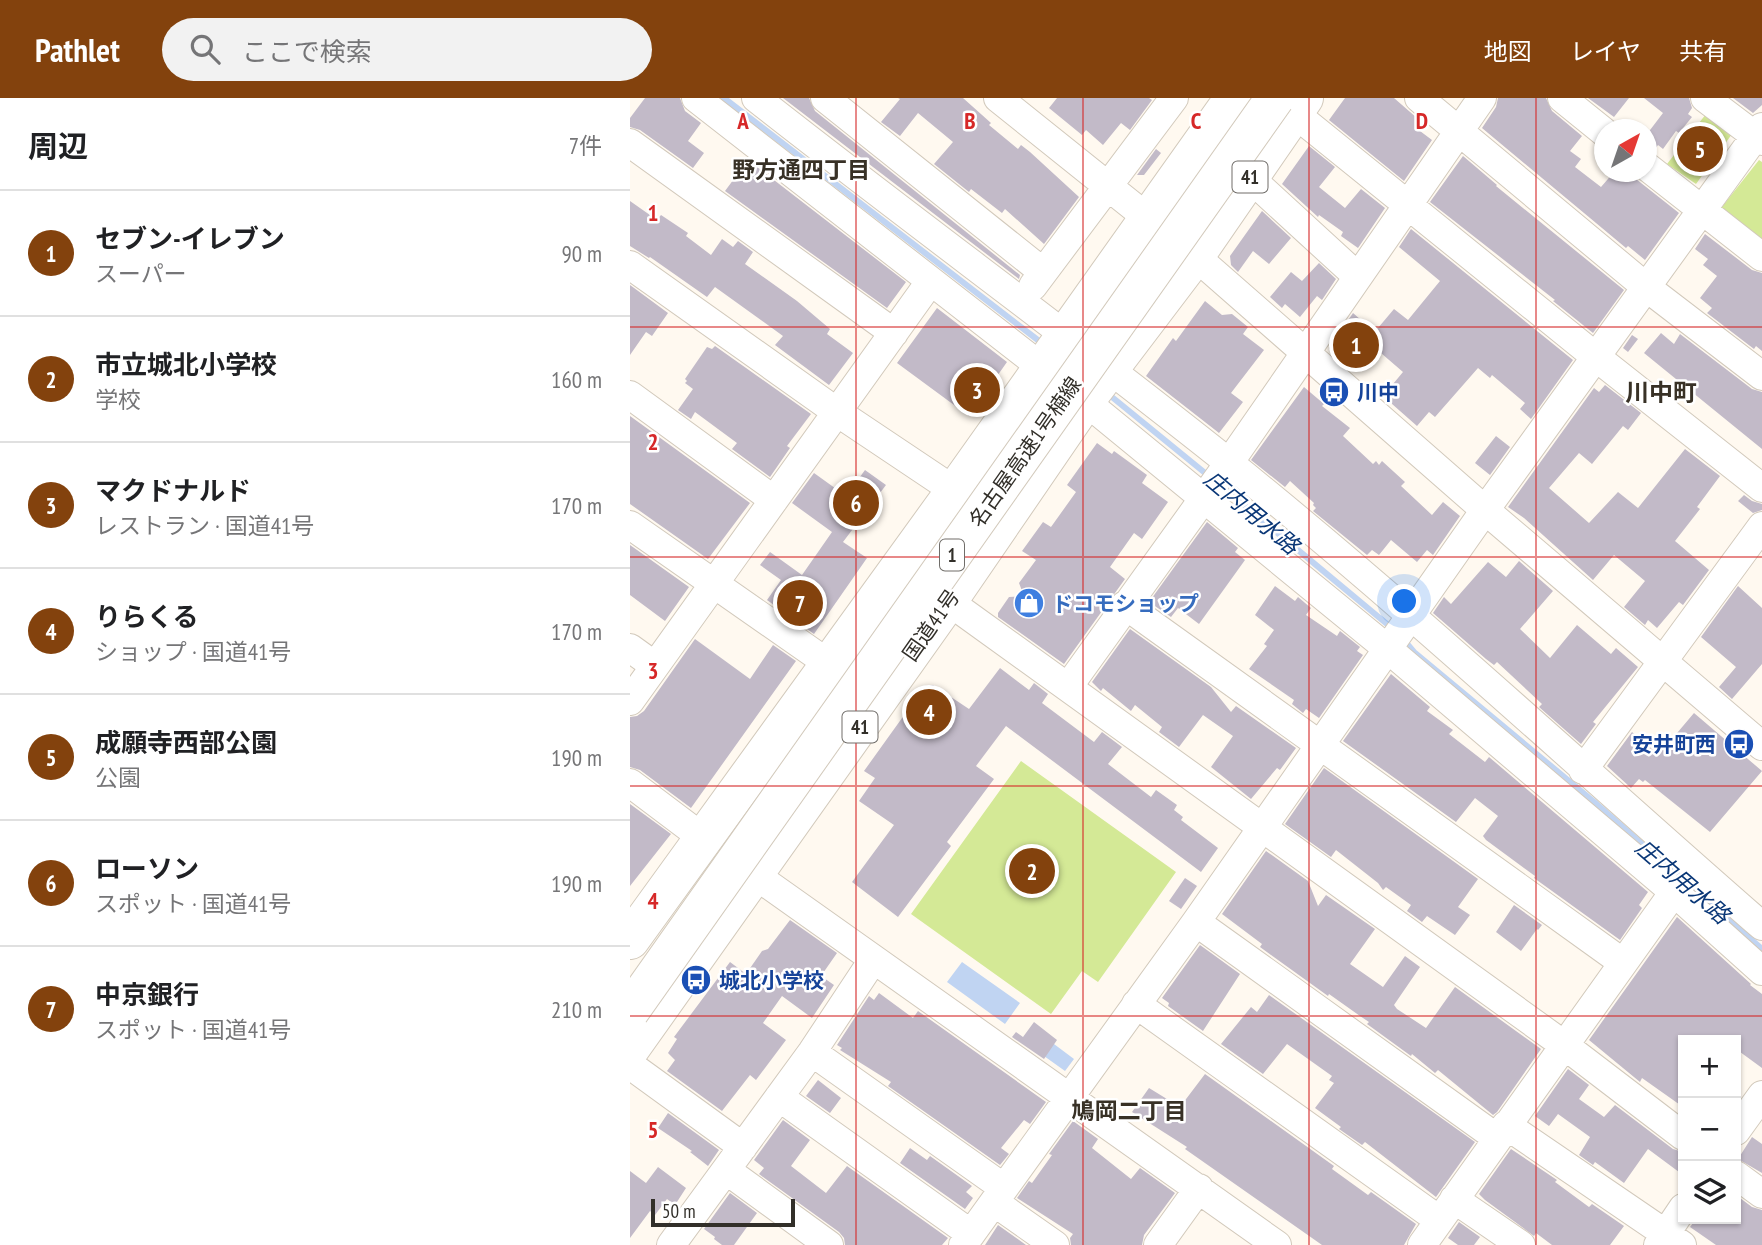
<!DOCTYPE html>
<html lang="ja">
<head>
<meta charset="utf-8">
<style>
	body { margin:0; font-family:"PT Sans Narrow","Noto Sans JP",sans-serif; background:#f2f2f2; color:#202124 }
	.controls { position:absolute; right:21px; bottom:21px; display:grid; overflow:hidden; border-radius:0px; box-shadow:0 2px 5px #0004 }
	.controls button { width:63px; height:63px; display:grid; place-items:center; padding:0; border:0; border-bottom:2px solid #e0e0e0; background:#fff; color:#202124; font:35px sans-serif }
	.compass { position:absolute; left:964px; top:21px; width:63px; height:63px; border-radius:50%; background:#fff; box-shadow:0 2px 5px #0004; rotate:40deg }
	.scale { position:absolute; left:21px; bottom:18px; width:144px; box-sizing:border-box; padding-left:7px; border:4px solid #322f29; border-top:0; font-size:19px; line-height:24px; white-space:nowrap; color:#322f29; -webkit-text-stroke:5px #fff; paint-order:stroke }
	.you { position:absolute; left:775px; top:504px; width:24px; height:24px; margin:-18px; border:5px solid #fff; border-radius:50%; background:#1a73e8; box-shadow:0 0 0 10px #1a73e833 }
	.badge { display:grid; place-items:center; width:46px; height:46px; border-radius:50%; background:#83420d; color:#fff; font-size:23px; font-weight:700 }
	.pin { position:absolute; translate:-50% -50%; border:4px solid #fff; box-shadow:0 2px 7px #0006 }
	.list { margin:0; padding:0; list-style:none }
	h2 { display:flex; justify-content:space-between; align-items:center; height:91px; margin:0; padding:0 28px; font-size:30px }
	h2 small { font-size:23px; font-weight:400; color:#757577 }
	.list li { display:grid; grid-template-columns:46px 1fr auto; gap:21px; align-items:center; box-sizing:border-box; height:126px; padding:0 28px; border-top:2px solid #e0e0e0 }
	.list b { display:block; font-size:26px; white-space:nowrap }
	.list p { margin:0; font-size:23px; white-space:nowrap; color:#757577 }
	.list em { font-size:23px; font-style:normal; color:#757577 }
	.icon { flex:none; width:38px; height:38px; fill:none; stroke:currentColor; stroke-width:2; stroke-linecap:round; stroke-linejoin:round }
	.map { position:relative; flex:none; width:1132px; height:1147px; overflow:hidden }
	header { display:flex; align-items:center; gap:42px; box-sizing:border-box; height:98px; padding:0 35px; background:#83420d; color:#fff }
	header strong { font-size:33px }
	nav { display:flex; gap:38px; margin-inline-start:auto; font-size:24px }
	.search { width:490px; height:63px; background:#f2f2f2; display:flex; align-items:center; gap:18px; box-sizing:border-box; padding:0 24px; border-radius:38px; color:#757577; font-size:26px }
	main { display:flex }
	aside { flex:1; background:#fff }
	.map>svg:first-child { display:block }
</style>
</head>
<body>
<header>
<strong>Pathlet</strong>
<div class="search"><svg class="icon" aria-label="search" viewBox="0 0 24 24"><circle cx="10" cy="10" r="6"/><path d="M15 15l6 6"/></svg>ここで検索</div>
<nav><a>地図</a><a>レイヤ</a><a>共有</a></nav>
</header>
<main>
<aside>
<h2>周辺<small>7件</small></h2>
<ul class="list">
<li><span class="badge">1</span><div><b>セブン-イレブン</b><p>スーパー</p></div><em>90 m</em></li>
<li><span class="badge">2</span><div><b>市立城北小学校</b><p>学校</p></div><em>160 m</em></li>
<li><span class="badge">3</span><div><b>マクドナルド</b><p>レストラン · 国道41号</p></div><em>170 m</em></li>
<li><span class="badge">4</span><div><b>りらくる</b><p>ショップ · 国道41号</p></div><em>170 m</em></li>
<li><span class="badge">5</span><div><b>成願寺西部公園</b><p>公園</p></div><em>190 m</em></li>
<li><span class="badge">6</span><div><b>ローソン</b><p>スポット · 国道41号</p></div><em>190 m</em></li>
<li><span class="badge">7</span><div><b>中京銀行</b><p>スポット · 国道41号</p></div><em>210 m</em></li>
</ul>
</aside>
<div class="map">
<svg width="1132" height="1147" viewBox="0 0 1132 1147">
	<rect width="100%" height="100%" fill="#fff9f0"/>
	<path fill="#d4e996" d="M1076,16L1102,36L1066,86L1037,66Z
		M1129,62L1132,64V144L1091,110Z
		M391,663L546,774L468,884L452,873L421,916L281,816Z"/>
	<path fill="#c0d4f2" d="M332,864L390,905L375,926L317,884Z
		M416,940L444,961L435,973L407,953Z"/>
	<g fill="none" stroke-linecap="round" stroke-linejoin="round">
		<path stroke="#c0d4f2" stroke-width="6" d="M94,0L413,246
			M477,295L580,379
			M591,388L763,531
			M773,541L784,554L963,703L1132,851"/>
	</g>
	<path fill="#c2bac8" d="M15,0H50L55,13L71,25L58,43L74,55L63,70L10,32L0,29V20Z
		M153,0H179L185,13L390,177L389,181Z
		M268,0H333L361,25L359,27L388,51L391,47L400,54L449,99L414,146L375,111L372,115L341,91L339,94L304,66L323,44L288,15L270,38L251,24L270,1Z
		M427,0H519L522,2L500,32L491,25L473,47L456,32L452,37L419,10Z
		M715,0H764L795,27L790,33L802,42L774,83L699,22Z
		M868,0H916L922,13L952,38L940,53L951,61L945,69L971,89L984,74H1000L1006,81L1049,115L1015,162L998,148L996,150L852,30L866,9Z
		M958,0H999L984,19Z
		M1014,0H1059L1062,10L1058,16L1062,19L1049,35L1046,33L1033,51L1028,47L1023,54L1017,52V36L1033,15Z
		M1103,0H1132V7L1123,15Z
		M679,48L705,69L689,89L715,110L731,91L755,110L728,150L711,138L713,134L689,117L688,119L652,86Z
		M526,51L531,55L514,77H507Z
		M833,58L867,87L866,88L994,192L963,235L923,203L925,202L800,104Z
		M118,62L276,184L257,210L95,93Z
		M0,103L27,122L31,117L58,135L56,138L81,157L92,141L103,149L108,143L123,154L115,166L167,203L200,231L197,236L223,255L199,287L145,247L153,238L85,189L77,199L20,159L19,160L0,148Z
		M632,113L661,140L639,166L623,153L608,174L601,167L600,158Z
		M781,131L943,262L901,321L890,311L895,305L862,277L860,280L848,270L805,319L799,314L787,328L753,298L773,274L737,243L764,211L778,222L810,183L769,149Z
		M1075,136L1122,172L1132,175V253L1126,248L1124,251L1077,215L1082,210L1070,200L1087,178L1073,167L1078,161L1065,151Z
		M689,165L706,181L692,202L687,198L670,219L655,206L652,210L640,199L661,174L672,183Z
		M0,187L38,215L22,238L16,234L0,257Z
		M575,203L592,217L602,216L618,229L613,236L634,252L601,295L613,304L589,335L516,278L543,240L546,243Z
		M307,210L377,264L339,318L267,265Z
		M723,215L738,228L709,259L699,250Z
		M1031,235L1044,246L1050,236L1122,291L1132,294V351L1014,255Z
		M1002,237L1008,241L998,254L993,250Z
		M85,248L181,316L157,348L160,350L140,379L102,351L107,345L88,331L65,314L61,321L48,312L63,291L55,285L57,283L55,281L77,249L82,251Z
		M975,287L1011,315L998,332L993,328L962,366L949,355L919,390L959,425L988,394L1008,410L1055,351L1090,378L1067,409L1070,411L1045,443L1079,472L1053,507L1049,504L1027,530L1018,522L1015,527L994,509L1015,483L984,457L963,482L894,420L878,409L964,290L969,294Z
		M674,289L694,306L692,308L720,330L713,338L743,366L746,363L749,367L752,363L775,384L771,388L802,417L813,404L830,418L803,457L797,452L787,464L761,442L749,457L742,452L737,457L683,413L686,410L683,407L684,405L660,383L655,389L621,362Z
		M0,318L120,405L78,461L0,406Z
		M866,338L880,349L860,377L845,365Z
		M467,345L482,356L484,353L517,377L512,385L538,404L512,441L504,435L480,469L495,481L434,566L368,519V515L379,499L394,498L389,485L406,462L392,453L413,424L421,429L446,394L437,387Z
		M235,372L256,387L213,444L237,460L184,536L137,502L151,482L130,467L140,454L172,477L202,434L162,405L184,375L216,398Z
		M1114,397L1122,403L1132,406V412L1123,415L1108,403Z
		M577,424L608,450L605,454L615,462L569,526L548,510L541,519L519,504Z
		M0,447L59,489L35,523L0,497Z
		M889,463L923,493L890,531L920,560L947,527L981,556L986,550L1008,569L963,624L966,626L951,646L909,609L912,606L867,564L864,567L856,561L803,515L814,499L821,506L858,464L876,479Z
		M645,488L665,503L668,499L681,510L676,517L707,538L710,533L730,549L727,553L733,557L689,620L676,611L673,615L662,606L664,602L619,571L637,548L634,546L644,532L625,517Z
		M1108,488L1132,510V566L1102,601L1089,589L1106,569L1071,539Z
		M500,531L581,589L601,614L606,608L666,650L650,672L647,670L621,701L581,669L603,638L573,617L549,649L529,634L532,629L505,607L501,613L473,590L471,593L462,584Z
		M65,541L120,581L143,547L166,563L61,710L10,672L0,669V619L7,618L14,613Z
		M370,570L399,592L404,585L418,596L412,605L464,644L472,634L492,649L478,666L521,699L526,692L547,707L544,712L553,719L551,722L588,750L571,774L376,628L346,668L364,681L317,744L321,748L268,819L222,784L264,727L229,703L245,680L234,673L295,588L303,587L339,611Z
		M761,576L800,609L797,613L823,632L819,636L855,664L859,659L1018,794L1009,807L1012,810L990,842L904,780L905,778L856,742L853,738L868,718L845,700L826,724L713,643Z
		M1064,615L1132,673L1080,734L1015,682L1013,684L1009,681L1001,690L977,668L1002,634L1022,651L1035,636L1042,641Z
		M694,670L848,781L828,809L840,817L825,837L797,818L792,824L777,813L781,807L756,789L753,792L748,785L706,752L701,759L655,726Z
		M0,706L41,736L0,788Z
		M636,753L678,783L688,808L696,797L745,831L720,866L753,889L775,858L790,869L764,907L767,911L796,930L825,889L911,951L867,1014L863,1017L808,972L805,975L782,956L781,958L737,926L739,924L730,918L699,896L698,898L630,849L632,846L592,816Z
		M555,780L567,788L551,811L539,803Z
		M884,807L912,827L908,832L907,831L891,853L866,834Z
		M1047,819L1121,886L1120,887L1132,896V970L1106,951V942H1053V1009L1012,980L1010,984L959,942Z
		M160,822L207,855L191,878L204,887L182,920L152,898L133,925L156,942L126,982L120,977L92,1013L37,973L45,962L38,955L47,941L44,939L100,864L116,876L132,853L138,851Z
		M570,847L610,876L573,933L538,908L539,905L532,900Z
		M249,895L283,920L288,913L416,1004L400,1026L394,1022L371,1050L379,1056L370,1067L258,988L261,984L210,952L212,950L207,947L239,898L244,902Z
		M639,897L845,1044L806,1099L735,1044L732,1047L709,1031L711,1029L685,1010L704,985L699,982L702,978L657,946L633,976L591,946L621,909L627,914Z
		M404,924L427,942L414,961L382,939L386,934L393,939Z
		M938,971L959,987L949,1001L974,1019L985,1007L1043,1051L1053,1054V1077L1018,1051L994,1085L965,1064L963,1067L949,1057L960,1039L928,1016L919,1028L905,1018Z
		M575,976L704,1068L702,1071L738,1097L741,1094L786,1126L774,1147H692L555,1051L557,1049L502,1014L519,990L550,1009Z
		M188,982L211,1000L200,1015L176,998Z
		M38,1015L89,1052L78,1068L60,1054L62,1053L28,1030Z
		M153,1022L180,1042L161,1068L196,1095L217,1068L318,1140L312,1147H215L214,1140L209,1134L129,1076L134,1070L124,1062Z
		M443,1023L468,1041L462,1050L501,1081L510,1070L545,1095L514,1137L512,1147H441L440,1140L443,1136L387,1100L399,1083L402,1085L422,1057L419,1056Z
		M1122,1039L1132,1046V1075L1108,1061Z
		M280,1050L297,1062L300,1058L342,1088L336,1094L343,1100L335,1111L270,1065Z
		M881,1051L927,1082L925,1084L959,1109L962,1106L994,1128L980,1147H922L906,1135L904,1138L855,1102L849,1096Z
		M28,1069L56,1090L45,1107L37,1101L25,1117L20,1113L0,1140V1073L16,1085Z
		M100,1095L127,1115L104,1147H92L84,1141L85,1139L74,1131Z
		M1106,1097L1122,1109L1132,1112V1147H1086L1060,1129L1066,1121H1106Z
		M829,1124L850,1139L844,1147H828L818,1140Z
		M368,1127L396,1147H355Z"/>
	<g fill="none" stroke-linecap="round" stroke-linejoin="round">
		<g stroke="#d2c9bb" stroke-width="30">
			<path id="minor" d="M66,0L455,303L759,552L1044,794L1132,873
				M126,0C282,123 443,240 598,364C782,512 954,673 1132,828
				M195,0L413,174
				M368,0L565,158L855,412L1132,648
				M789,0L1016,189L1132,278
				M932,0L974,34
				M1075,0L1132,43
				M664,15L966,259L1132,390
				M0,45L264,235
				M1016,68L1132,159
				M620,80L728,179
				M0,167L207,314L325,393
				M403,188L544,0
				M0,297L144,402
				M0,427L199,566
				M318,503L934,947L1053,1038
				M495,507L992,864
				M0,550L25,568
				M438,589L599,365L852,0
				M0,603L300,184
				M953,672L1132,428
				M0,685L73,740
				M125,777L647,1147
				M566,824L867,1040
				M506,906L809,1122
				M182,954L374,1090
				M0,967L113,1049
				M149,999L341,1136
				M876,1027L1052,1147
				M1106,1033L1132,997
				M96,1072L199,1147
				M1106,1077L1132,1096
				M824,1101L891,1147
				M364,1104L425,1147
				M41,1147L182,954L243,862
				M333,1147L566,824L855,412L1132,29
				M528,1147L569,1090
				M792,1147L1044,794
				M1028,1147L1053,1110"/>
		</g>
		<g stroke="#d2c9bb" stroke-width="40">
			<path id="highway" d="M0,842L325,393L604,0
				M0,951L318,503L455,303L565,158L674,0"/>
		</g>
		<use href="#minor" stroke="#fff" stroke-width="28"/>
		<use href="#highway" stroke="#fff" stroke-width="38"/>
		<g stroke="#d2c9bb" stroke-width="40" stroke-linecap="butt">
			<path id="highway-bridge" d="M0,913L645,0"/>
		</g>
		<use href="#highway-bridge" stroke="#fff" stroke-width="38"/>
	</g>
	<path fill="none" stroke="#d62828" stroke-width="2" stroke-opacity="0.55" d="M226,0V1147M453,0V1147M679,0V1147M906,0V1147M0,229H1132M0,459H1132M0,688H1132M0,918H1132"/>
	<defs>
		<g id="bus-disc" transform="scale(1.575)"><circle r="9.5" fill="#1a4fb4" stroke="#fff"/><path d="M-5-6H5V4H4V6H2V4H-2V6H-4V4H-5ZM-3.5-4V0h7V-4ZM-3.5 1.2v1.5H-2V1.2ZM2 1.2v1.5H3.5V1.2Z" fill="#fff"/></g>
		<g id="shop-disc" transform="scale(1.575)"><circle r="9.5" fill="#3f7fe0" stroke="#fff"/><path d="M-5-2.5h2.3a2.7 3.5 0 0 1 5.4 0H5L5.5 6h-11ZM-1.5-2.5h3a1.5 2.3 0 0 0-3 0Z" fill="#fff"/></g>
	</defs>
	<g fill-rule="evenodd">
		<use href="#bus-disc" x="704" y="294"/>
		<use href="#shop-disc" x="399" y="505"/>
		<use href="#bus-disc" x="1109" y="646"/>
		<use href="#bus-disc" x="66" y="882"/>
	</g>
	<g text-anchor="middle" dominant-baseline="central" stroke-width="5" stroke-linejoin="round" paint-order="stroke">
		<g fill="#fff" stroke="#706d69" stroke-width="2">
			<rect x="602.5" y="63.5" width="35" height="31" rx="5"/>
			<rect x="310" y="441.5" width="24" height="31" rx="5"/>
			<rect x="212.5" y="613.5" width="35" height="31" rx="5"/>
		</g>
		<g font-size="19" font-weight="bold" fill="#322f29">
			<text x="620" y="79">41</text>
			<text x="322" y="457">1</text>
			<text x="230" y="629">41</text>
		</g>
		<g font-size="21" font-weight="bold" fill="#164399" stroke="#fff" text-anchor="start">
			<text x="727" y="294">川中</text>
			<text x="1086" y="646" text-anchor="end">安井町西</text>
			<text x="89" y="882">城北小学校</text>
		</g>
		<g font-size="21" fill="#322f29" stroke="#fff">
			<text transform="translate(395 354) rotate(-55)">名古屋高速1号楠線</text>
			<text transform="translate(301 527) rotate(-55)">国道41号</text>
		</g>
		<g font-size="21" font-weight="bold" fill="#366cbe" stroke="#fff" text-anchor="start">
			<text x="422" y="505">ドコモショップ</text>
		</g>
		<g font-size="23" font-weight="bold" fill="#383126" stroke="#fff">
			<text x="171" y="71">野方通四丁目</text>
			<text x="499" y="1012">鳩岡二丁目</text>
		</g>
		<g font-size="23" font-style="italic" fill="#0a3777" stroke="#fff">
			<text transform="translate(622 414) rotate(40)">庄内用水路</text>
			<text transform="translate(1053 783) rotate(41)">庄内用水路</text>
		</g>
		<g font-size="24" font-weight="bold" fill="#383126" stroke="#fff">
			<text x="1031" y="294">川中町</text>
		</g>
	</g>
	<g font-size="23" text-anchor="middle" font-weight="bold" fill="#d62828" stroke="#fff" stroke-width="5" stroke-linejoin="round" paint-order="stroke">
		<text x="113" y="31">A</text>
		<text x="340" y="31">B</text>
		<text x="566" y="31">C</text>
		<text x="792" y="31">D</text>
		<text x="23" y="123">1</text>
		<text x="23" y="352">2</text>
		<text x="23" y="581">3</text>
		<text x="23" y="811">4</text>
		<text x="23" y="1040">5</text>
	</g>
</svg>
<div class="controls">
<button>+</button>
<button>−</button>
<button><svg class="icon" aria-label="layers" viewBox="0 0 24 24"><path d="M12 4l9 5-9 5-9-5zM3 14l9 5 9-5"/></svg></button>
</div>
<svg class="compass" viewBox="-18 -18 36 36"><path d="M0-13l5 13h-10z" fill="#e53935"/><path d="M0 13l5-13h-10z" fill="#757577"/></svg>
<div class="scale">50 m</div>
<div class="you"></div>
<div class="pin badge" style="left:726px;top:247px">1</div>
<div class="pin badge" style="left:402px;top:773px">2</div>
<div class="pin badge" style="left:347px;top:292px">3</div>
<div class="pin badge" style="left:299px;top:614px">4</div>
<div class="pin badge" style="left:1070px;top:51px">5</div>
<div class="pin badge" style="left:226px;top:405px">6</div>
<div class="pin badge" style="left:170px;top:505px">7</div>
</div>
</main>
</body>
</html>
